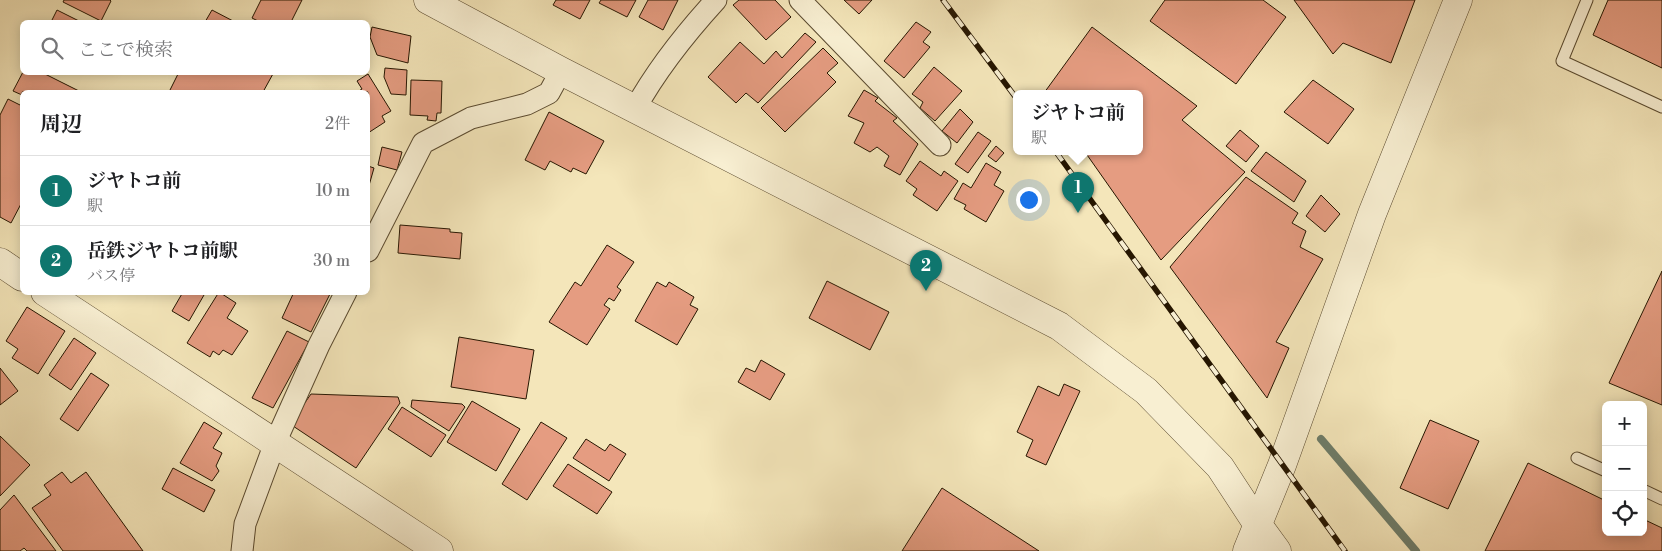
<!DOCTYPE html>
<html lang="ja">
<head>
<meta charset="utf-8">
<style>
	body { margin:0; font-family:"Libre Bodoni","Noto Serif JP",serif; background:#f2f2f2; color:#202124 }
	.controls { position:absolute; right:15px; bottom:15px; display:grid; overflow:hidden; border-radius:8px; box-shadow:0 2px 12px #0003 }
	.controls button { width:45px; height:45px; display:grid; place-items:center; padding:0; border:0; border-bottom:1px solid #e0e0e0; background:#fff; color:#202124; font:25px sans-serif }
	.you { position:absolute; left:1028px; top:199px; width:18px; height:18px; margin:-12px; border:4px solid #fff; border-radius:50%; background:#1a73e8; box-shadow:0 0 0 8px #1a73e833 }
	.badge { display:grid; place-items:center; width:32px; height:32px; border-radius:50%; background:#0f766e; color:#fff; font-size:16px; font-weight:700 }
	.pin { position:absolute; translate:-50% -41px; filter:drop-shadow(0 1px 2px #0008) }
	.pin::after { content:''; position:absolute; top:26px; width:18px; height:15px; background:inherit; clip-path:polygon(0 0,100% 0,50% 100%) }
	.popup { position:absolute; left:1013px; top:90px; width:130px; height:65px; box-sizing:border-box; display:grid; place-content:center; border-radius:8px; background:#fff; filter:drop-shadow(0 1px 4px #0005); font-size:16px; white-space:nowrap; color:#757577 }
	.popup b { font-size:19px; color:#202124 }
	.popup::after { content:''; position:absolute; left:50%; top:100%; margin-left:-10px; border:10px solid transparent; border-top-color:#fff }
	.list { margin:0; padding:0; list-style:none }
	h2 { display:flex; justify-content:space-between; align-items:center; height:65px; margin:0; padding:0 20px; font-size:21px }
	h2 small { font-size:16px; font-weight:400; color:#757577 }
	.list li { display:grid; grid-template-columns:32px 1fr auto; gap:15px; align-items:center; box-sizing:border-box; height:70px; padding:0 20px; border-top:1px solid #e0e0e0 }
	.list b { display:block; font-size:19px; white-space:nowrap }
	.list p { margin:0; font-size:16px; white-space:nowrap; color:#757577 }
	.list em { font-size:16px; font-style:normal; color:#757577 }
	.icon { flex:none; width:28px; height:28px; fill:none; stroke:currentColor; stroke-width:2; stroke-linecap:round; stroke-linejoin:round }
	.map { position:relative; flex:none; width:1662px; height:551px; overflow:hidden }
	.search { position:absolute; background:#fff; box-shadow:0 2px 12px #0003; left:20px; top:20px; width:350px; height:55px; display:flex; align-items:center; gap:12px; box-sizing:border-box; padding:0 18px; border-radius:8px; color:#757577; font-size:19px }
	.panel { position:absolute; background:#fff; box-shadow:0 2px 12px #0003; left:20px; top:90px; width:350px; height:205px; border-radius:8px }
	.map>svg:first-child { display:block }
</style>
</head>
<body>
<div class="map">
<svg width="1662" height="551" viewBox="0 0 1662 551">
	<rect width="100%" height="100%" fill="#f4e6ba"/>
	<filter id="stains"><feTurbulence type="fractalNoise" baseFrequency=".004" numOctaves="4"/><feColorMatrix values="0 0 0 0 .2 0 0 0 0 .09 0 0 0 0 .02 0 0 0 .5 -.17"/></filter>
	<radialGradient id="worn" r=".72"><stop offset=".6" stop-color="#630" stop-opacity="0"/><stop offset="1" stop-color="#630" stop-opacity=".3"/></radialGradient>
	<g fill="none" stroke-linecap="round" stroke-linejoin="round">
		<path stroke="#6d7c69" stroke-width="8" d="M1321,439L1416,551"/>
	</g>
	<path fill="#e59c81" stroke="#261601" d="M64,0H110L111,1L101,21L63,2Z
		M261,0H302L291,22H260L252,18Z
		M556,0H590L580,19L553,5Z
		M601,0H636L627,17L599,3Z
		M648,0H678L663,30L639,17Z
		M739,0H775L791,17L766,40L733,5Z
		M844,0H872L859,14Z
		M1165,0H1263L1286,17L1236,84L1150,21Z
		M1294,0H1415L1391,63L1343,43L1333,54Z
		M1608,0H1662V68L1593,35Z
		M57,10L81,22H51Z
		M212,10L235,22H205Z
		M916,22L931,32L923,42L930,47L904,78L884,61Z
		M372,27L411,36L408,63L377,55L370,37Z
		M1092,27L1197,106L1182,120L1245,172L1161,260L1085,152H1139V94H1045L1044,93Z
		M805,33L816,42L758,103L746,93L736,103L708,77L740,42L764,64L776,51L782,58Z
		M823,48L838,63L827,73L836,82L785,132L761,108Z
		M934,67L962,91L935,121L920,108L923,102L912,94Z
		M385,68L407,70L406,95L391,94L384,77Z
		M23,72H41L81,92H22V95L13,91Z
		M179,72H274L263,92H169Z
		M368,74L391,111L382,116L385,122L368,133V92H357L362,89L357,81Z
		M411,80L442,81L441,113H437L436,121L427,120L428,116L410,115Z
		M1313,80L1354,109L1328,144L1284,112Z
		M864,90L878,98L875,101L897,118L893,121L918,144L900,175L884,166L889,156L877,147L870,152L854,143L864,123L848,116Z
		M8,99L22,106V202L11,223L0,217V115Z
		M960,109L973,122L957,143L942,131Z
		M549,112L604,141L586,174L573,168L571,172L550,161L545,170L525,160Z
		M1240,130L1259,146L1246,162L1226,146Z
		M978,132L991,141L968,173L955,164Z
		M996,146L1004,153L996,162L988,156Z
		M382,147L402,152L397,170L378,165Z
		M1266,152L1306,181L1294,202L1251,171Z
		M920,161L941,176L944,171L958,181L937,211L913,195L917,189L906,181Z
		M986,163L1001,172L994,185L1004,191L986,222L964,209L966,205L954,199L963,183L971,188Z
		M368,166L374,168L368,189Z
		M1246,177L1298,213L1292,223L1306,231L1300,247L1323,259L1276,342L1289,348L1267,398L1170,267Z
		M1321,195L1340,214L1325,232L1306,216Z
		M400,225L450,229V232L462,233L460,259L398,253Z
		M607,245L634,262L617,287L621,290L614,301L609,298L604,305L610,309L587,345L549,322L575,282L581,286Z
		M1662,271V405L1609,383Z
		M827,281L889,312L870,350L809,318Z
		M657,282L666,287L669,282L694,297L690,305L698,309L677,345L635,321Z
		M183,292H200L204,295L189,321L172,311Z
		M219,292L236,303L227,318L248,331L232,355L223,350L219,355L213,351L210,357L187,343Z
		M294,292H331L311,332L282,318Z
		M27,307L65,331L38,374L12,358L18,349L6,341Z
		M287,331L309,342L273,408L252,398Z
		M459,337L534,350L526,399L451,387Z
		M74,338L96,353L71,390L49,375Z
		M761,360L785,374L770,400L738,382L746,368L755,372Z
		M0,368L18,391L0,405Z
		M91,373L109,385L78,431L60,419Z
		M1064,384L1080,391L1046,465L1026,456L1033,440L1017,432L1038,386L1059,396Z
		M311,394L398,397L400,403L356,468L290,424Z
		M412,400L462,404L465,407L449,431L411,407Z
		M472,401L520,429L496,471L447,442Z
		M402,407L446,435L431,457L388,429Z
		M1430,420L1479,441L1448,509L1400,488Z
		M204,422L222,433L213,448L222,453L216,466L219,471L212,481L180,463Z
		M541,422L567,438L527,500L502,484Z
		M0,436L30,465L0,496Z
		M586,439L605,451L610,444L626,454L609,481L573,458Z
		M1528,463L1606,501V532H1643V519L1662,528V551H1485Z
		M568,464L612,492L597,514L553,486Z
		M173,468L215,490L204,512L162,489Z
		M62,472L71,483L86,472L143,551H63L32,508L51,495L44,485Z
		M942,488L1039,551H902Z
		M14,495L56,551H27L24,548L20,551H0V510Z"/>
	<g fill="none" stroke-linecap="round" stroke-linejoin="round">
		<g stroke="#5a4a2f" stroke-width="13">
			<path id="service" d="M1587,0L1562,61L1662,107
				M1577,458L1606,471
				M1643,490L1662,499"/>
		</g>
		<g stroke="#5a4a2f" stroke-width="23">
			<path id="minor" d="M800,0L940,145
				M635,109C657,69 685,34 716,0
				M368,251L423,143L471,118L527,104L549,93L561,71
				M242,551L245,524L275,443L319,345L346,292"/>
		</g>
		<g stroke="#5a4a2f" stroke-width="29">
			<path id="tertiary" d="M428,0L561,71L1059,326L1146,391L1220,467L1258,525L1277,551
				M0,262L22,277
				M45,292L439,551
				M1247,551L1282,465L1372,214L1458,0"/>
		</g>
		<use href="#service" stroke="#f8efd2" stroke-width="11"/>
		<use href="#minor" stroke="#f8efd2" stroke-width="21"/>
		<use href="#tertiary" stroke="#f8efd2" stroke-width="28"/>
		<g stroke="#261601" stroke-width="5.5">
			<path id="rail" d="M943,0L1017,99
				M1056,152L1345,551"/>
		</g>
		<use href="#rail" stroke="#f8efd2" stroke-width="4" stroke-dasharray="11" stroke-linecap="butt"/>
	</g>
	<rect width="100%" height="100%" filter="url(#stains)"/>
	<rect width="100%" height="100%" fill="url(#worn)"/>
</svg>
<div class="controls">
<button>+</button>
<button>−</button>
<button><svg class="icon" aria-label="locate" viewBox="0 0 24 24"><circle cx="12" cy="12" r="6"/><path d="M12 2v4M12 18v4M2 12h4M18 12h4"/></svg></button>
</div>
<div class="you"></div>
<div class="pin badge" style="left:1078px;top:213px">1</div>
<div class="popup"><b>ジヤトコ前</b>駅</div>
<div class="pin badge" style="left:926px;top:291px">2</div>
<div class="search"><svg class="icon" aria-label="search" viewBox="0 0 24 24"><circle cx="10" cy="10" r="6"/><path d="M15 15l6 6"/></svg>ここで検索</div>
<section class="panel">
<h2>周辺<small>2件</small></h2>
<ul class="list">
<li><span class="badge">1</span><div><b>ジヤトコ前</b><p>駅</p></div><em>10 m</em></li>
<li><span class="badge">2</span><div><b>岳鉄ジヤトコ前駅</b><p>バス停</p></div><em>30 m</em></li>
</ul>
</section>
</div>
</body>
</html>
